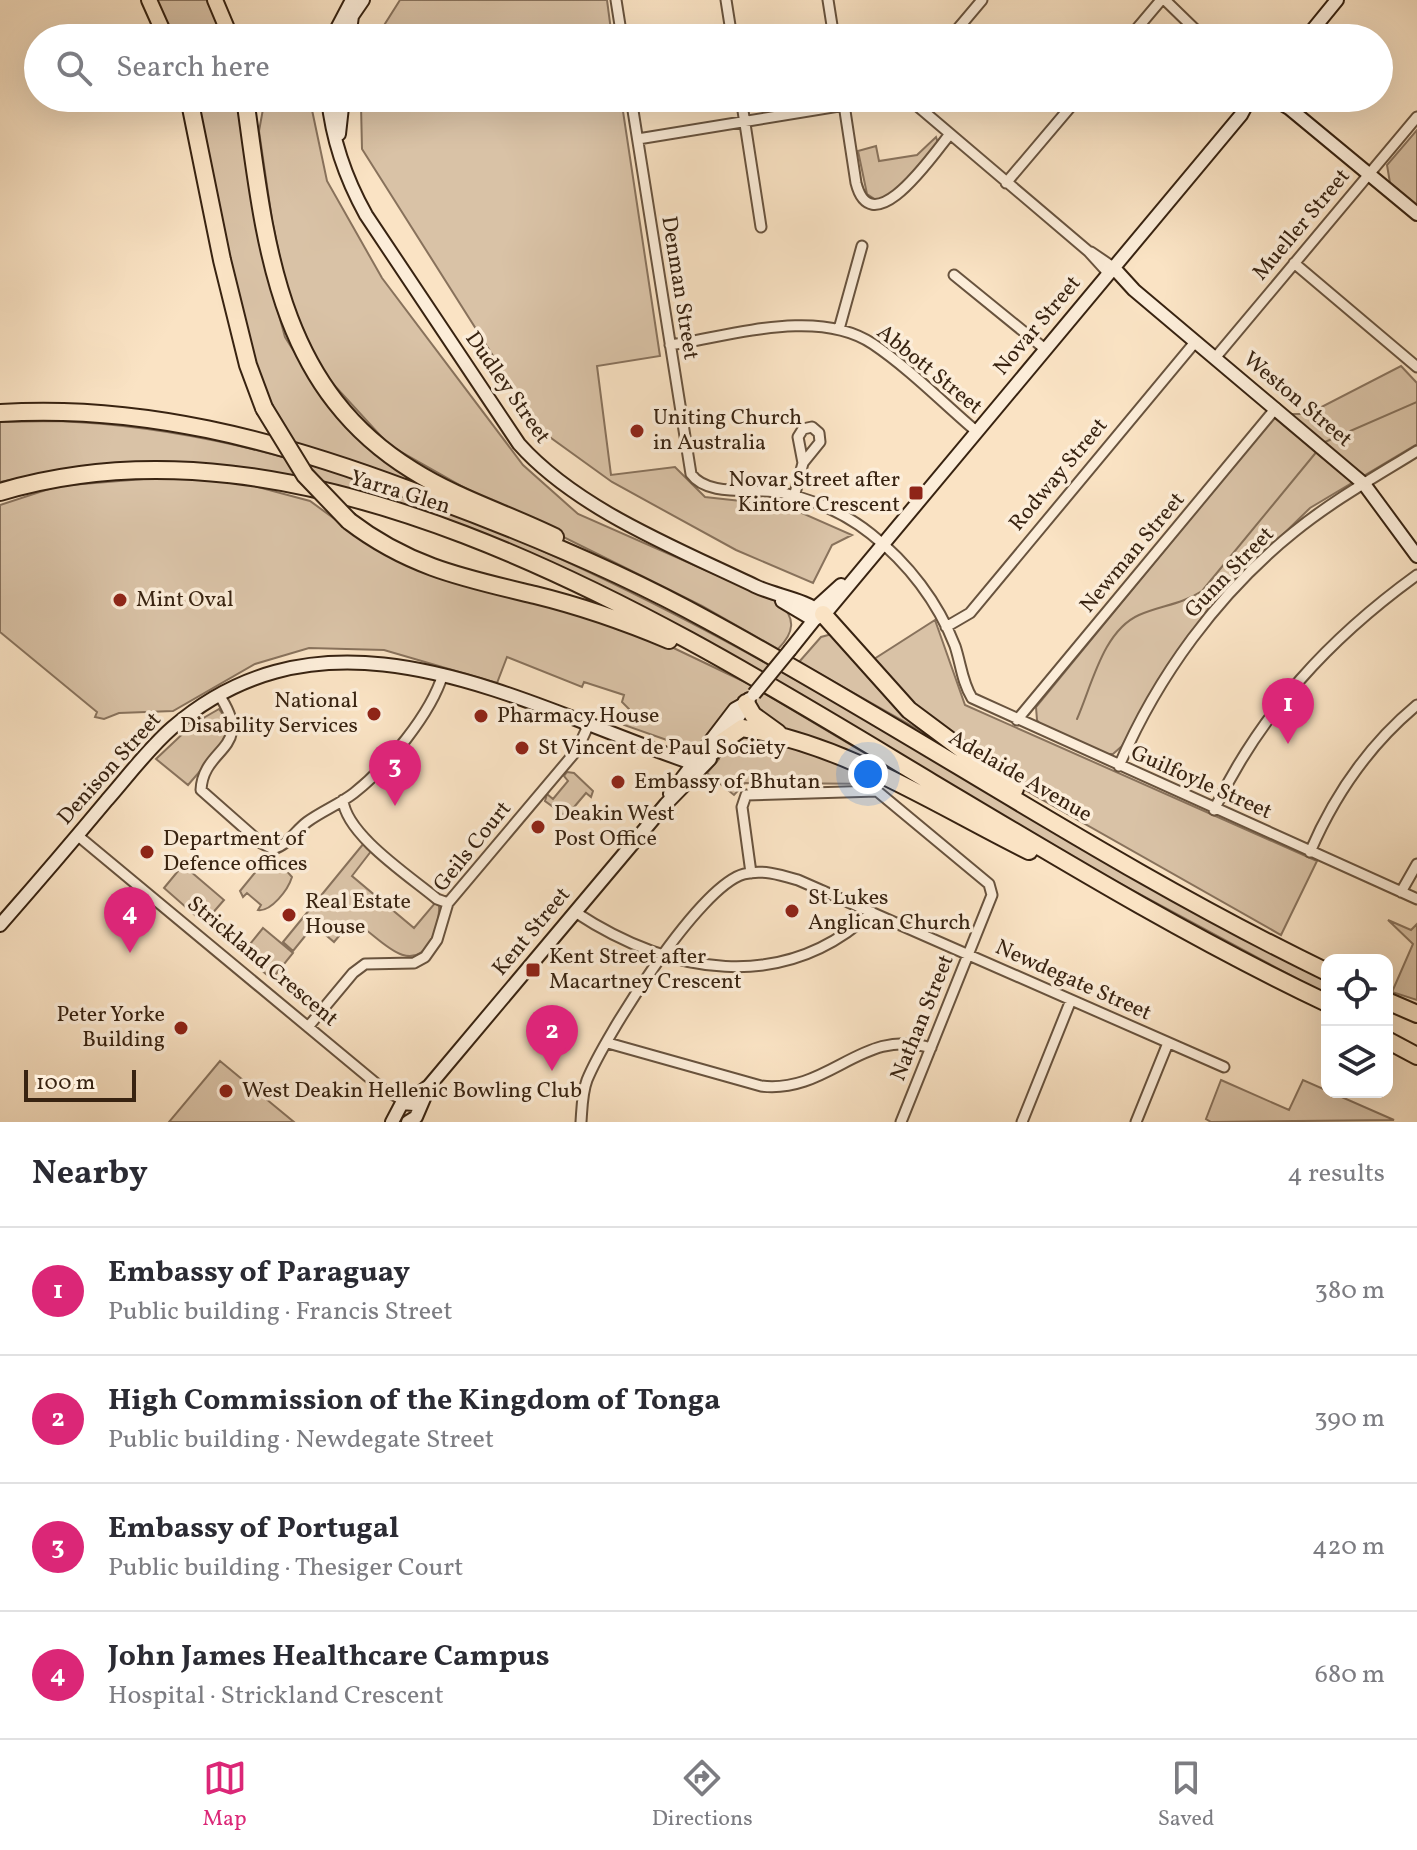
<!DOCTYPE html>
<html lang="en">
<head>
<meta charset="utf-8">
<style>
	body { margin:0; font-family:Vollkorn,serif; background:#f2f2f3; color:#2b2b33 }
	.controls { position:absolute; right:24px; bottom:24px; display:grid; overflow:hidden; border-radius:16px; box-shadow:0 8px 32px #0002 }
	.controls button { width:72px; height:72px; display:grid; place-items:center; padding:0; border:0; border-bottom:2px solid #e1e1e2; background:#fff; color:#2b2b33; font:40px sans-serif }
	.scale { position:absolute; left:24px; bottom:20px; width:112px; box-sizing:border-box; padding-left:8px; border:4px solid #382311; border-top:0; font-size:22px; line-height:28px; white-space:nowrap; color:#382311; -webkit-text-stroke:6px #fcedd9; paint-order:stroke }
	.you { position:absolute; left:868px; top:774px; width:28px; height:28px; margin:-20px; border:6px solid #fff; border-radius:50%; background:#1a73e8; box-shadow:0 0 0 12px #1a73e833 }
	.badge { display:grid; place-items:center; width:52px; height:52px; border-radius:50%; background:#db2777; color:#fff; font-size:26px; font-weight:700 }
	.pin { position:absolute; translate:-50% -66px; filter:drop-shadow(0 2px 4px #0008) }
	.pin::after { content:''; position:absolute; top:42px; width:28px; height:24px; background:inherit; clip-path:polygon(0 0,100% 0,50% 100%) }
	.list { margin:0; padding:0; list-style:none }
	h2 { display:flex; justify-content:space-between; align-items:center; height:104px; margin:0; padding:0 32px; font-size:34px }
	h2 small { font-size:26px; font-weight:400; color:#7c7c81 }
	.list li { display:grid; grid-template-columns:52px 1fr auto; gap:24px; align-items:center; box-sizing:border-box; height:128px; padding:0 32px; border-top:2px solid #e1e1e2 }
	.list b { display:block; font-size:30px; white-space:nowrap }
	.list p { margin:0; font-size:26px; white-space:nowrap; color:#7c7c81 }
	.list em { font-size:26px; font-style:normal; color:#7c7c81 }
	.icon { flex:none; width:44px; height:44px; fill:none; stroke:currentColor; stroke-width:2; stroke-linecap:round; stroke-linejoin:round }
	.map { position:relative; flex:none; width:1417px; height:1122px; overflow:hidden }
	.search { position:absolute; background:#fff; box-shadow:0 8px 32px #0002; left:24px; right:24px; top:24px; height:88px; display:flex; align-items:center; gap:20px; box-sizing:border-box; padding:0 28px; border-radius:44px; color:#7c7c81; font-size:30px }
	.sheet { height:616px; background:#fff }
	nav { display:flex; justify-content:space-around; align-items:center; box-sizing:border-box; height:112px; border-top:2px solid #e1e1e2; background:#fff; font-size:22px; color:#7c7c81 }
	nav a { display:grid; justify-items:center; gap:4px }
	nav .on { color:#db2777 }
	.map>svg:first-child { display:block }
</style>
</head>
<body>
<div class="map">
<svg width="1417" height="1122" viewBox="0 0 1417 1122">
	<rect width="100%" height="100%" fill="#fae3c4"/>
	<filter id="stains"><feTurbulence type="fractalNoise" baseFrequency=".0025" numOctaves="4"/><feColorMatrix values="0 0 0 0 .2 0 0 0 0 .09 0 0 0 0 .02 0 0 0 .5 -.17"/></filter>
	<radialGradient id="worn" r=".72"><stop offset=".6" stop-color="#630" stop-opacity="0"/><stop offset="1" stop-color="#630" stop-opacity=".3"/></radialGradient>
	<path fill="#d9c2a6" stroke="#88725c" stroke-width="2" d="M155,0H207L224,38H173Z
		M400,0H607L612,38H376Z
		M197,98H236L269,279L285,337L320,393L351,432L431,488L287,442C237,342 222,228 198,119Z
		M265,98H304L312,110L327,181L382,278L523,465L578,514L778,602C797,618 794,633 778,649L702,606L465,488L389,445L323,373L288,296L272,220L259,131Z
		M366,98H621L660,356L597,366L611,475L675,467L705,497L786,506L852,535L832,545L813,583L736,550L612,482L540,430L362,149L361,105Z
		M1417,130V206L1390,183L1387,165Z
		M936,137L938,143L894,196L876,200L867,194L858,151L876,146L879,161L917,155Z
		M1401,366L1417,383V444L1310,508L1212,604L1160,677L1122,746L1113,754H1103L1042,727L1037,720L1036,707L1276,414H1308Z
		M57,421C183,426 294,456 411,498C738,615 1018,827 1327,981V995L1091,868L736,658L332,484L238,467L160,461L83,466L0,482V422Z
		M156,478L232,480L310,501L372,546L425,573L594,618L661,642L747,683L866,754L882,784L745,783L734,795L707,773L719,759L701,744L688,749L690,745L684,742L681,745L624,725L629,709L622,702L624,695L584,682L582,687L507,657L497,683L384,650L309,648L255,664L173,711L119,713L104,719L95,717L97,712L0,632V505L58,486Z
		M935,620L965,705L1317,861L1281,935L799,662L821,637L843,631L874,659Z
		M219,709L229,723L227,740L188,785L156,759L193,724Z
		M567,772L574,773L593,791L591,797L586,793L569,813L574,818L571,820L545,801L547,794L553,799L568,781L564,776Z
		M364,843L372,850L352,876L414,928L435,903L439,906C440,917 435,934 429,944C408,976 378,936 359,925L345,929L334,942L314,925L293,951L283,942Z
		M271,853L292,877C288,890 271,912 258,910L261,905L247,893L243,897L240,891Z
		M183,865L224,900L204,923L164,888Z
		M1388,920L1411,930L1417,924V1000L1392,992L1413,944Z
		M263,928L293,953L272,979L242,954Z
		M220,1061L294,1122H169Z
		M1221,1080L1289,1110L1303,1080L1394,1120L1211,1122L1206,1119Z"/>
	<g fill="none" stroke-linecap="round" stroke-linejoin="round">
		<path stroke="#856f58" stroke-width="2" d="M1325,442L1417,402
			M1077,719C1092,685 1103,631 1139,615C1162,605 1180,605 1202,591L1318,450"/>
		<g stroke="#68533e" stroke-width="13">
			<path id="street" d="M616,0L622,38
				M726,0L732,38
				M828,0L834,38
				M1165,0L1204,38
				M950,38L982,0
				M1129,38L1161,0
				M631,98L691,474C708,498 755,487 783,493C814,500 846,514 871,534C908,563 938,602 955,646C961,664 962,682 972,698L1417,899
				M741,98L761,227
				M843,98L856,183C872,246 935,152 950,134
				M908,98L1088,251L1108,273
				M638,139L888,98
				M1006,183L1078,98
				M1091,252L1113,267
				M1294,263L1417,367
				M954,275L1045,349
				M839,329L862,246
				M670,345C731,336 818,307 873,344C910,369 943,403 976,431
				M1215,358L1417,117
				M794,497L803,463L798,437L803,429L812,427L819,433L820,442L803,463
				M946,627L970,613L1196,341
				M219,695C256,750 203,746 201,790L261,843L273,849C288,845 295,831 307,822C322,811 340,804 354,793C387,767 431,714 443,674
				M1017,720L1276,408
				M1119,766C1157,677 1218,593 1294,532C1332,501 1375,477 1417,451
				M343,800C346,835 411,877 437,899L448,903
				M1214,810C1261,712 1330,638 1417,575
				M77,835L384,1090L405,1101
				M1310,852C1334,796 1370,744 1417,705
				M751,873L742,807L746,795L877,791L989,884L992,895L901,1122
				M1401,892L1417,864
				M575,912C669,974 783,995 872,912
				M308,1027L353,973L365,964L414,963L425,957L437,940L448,903L577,750L589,724
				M608,1043L761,1086C830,1094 862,1026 931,1048
				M581,1122C582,1108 582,1093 587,1080C605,1036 699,886 744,874C762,869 781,875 798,880L1224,1067
				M1022,1122L1071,1000
				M1136,1122L1168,1043"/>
		</g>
		<g stroke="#382311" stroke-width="16">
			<path id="secondary" d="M332,38L352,0
				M349,38L352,16L363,0
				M1306,38L1337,0
				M328,98C332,138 346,179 366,215L519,444C577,509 676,548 755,586C776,596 805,599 823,614
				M1272,98L1289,108L1417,214
				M339,134L343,98
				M1113,267L1134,290L1364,484L1417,556
				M782,601L814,620
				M815,616L819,605L841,585
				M790,650L814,620L829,609L1241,115L1250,98
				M728,734L749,699
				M670,794L735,709L746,703
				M0,925C36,884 72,842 107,800C128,776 148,749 172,728C333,589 524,706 692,763L701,761L715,752
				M409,1101L429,1086L666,804L710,759
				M392,1122L402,1103L414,1104
				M408,1122L416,1117L428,1089"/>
		</g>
		<g stroke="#382311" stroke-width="18">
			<path id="primary" d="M149,0L166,38
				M215,0L231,38"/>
		</g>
		<g stroke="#382311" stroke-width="20">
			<path id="highway" d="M189,98L222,260L248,365L264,408
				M245,98C265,241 276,386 412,470C456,498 508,514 555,537
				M0,413C142,404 276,440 407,489C510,526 613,568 709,621C917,734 1113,869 1327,972
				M0,492C315,398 671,626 931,782C1060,859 1190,938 1327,1003
				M349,521C409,567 464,578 535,595C580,606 626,622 669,640
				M823,614L909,710L1015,789
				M746,703L753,715L778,733
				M723,741L742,728C845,744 936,805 1029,851
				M1387,1001L1417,1014
				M1387,1040L1417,1056"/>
		</g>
		<use href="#street" stroke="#fcedd9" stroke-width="9"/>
		<use href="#secondary" stroke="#fcedd9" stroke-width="12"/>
		<use href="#primary" stroke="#fae3c4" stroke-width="14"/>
		<use href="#highway" stroke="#fae3c4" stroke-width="16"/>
		<g stroke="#382311" stroke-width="16" stroke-linecap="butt">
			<path id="secondary-bridge" d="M754,694L790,650"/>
		</g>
		<g stroke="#382311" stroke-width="20" stroke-linecap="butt">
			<path id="highway-bridge" d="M264,408L305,475L349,521"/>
		</g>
		<use href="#secondary-bridge" stroke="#fcedd9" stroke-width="12"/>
		<use href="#highway-bridge" stroke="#fae3c4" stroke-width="16"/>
	</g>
	<g fill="#8f2418" stroke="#fcedd9" stroke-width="3">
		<circle cx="637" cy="431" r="8"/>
		<rect x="908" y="485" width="16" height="16" rx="4"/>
		<circle cx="120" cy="600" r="8"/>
		<circle cx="374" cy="714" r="8"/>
		<circle cx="481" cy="716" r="8"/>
		<circle cx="522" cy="748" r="8"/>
		<circle cx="618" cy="782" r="8"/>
		<circle cx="538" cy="827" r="8"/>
		<circle cx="147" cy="852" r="8"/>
		<circle cx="792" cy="911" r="8"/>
		<circle cx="289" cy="915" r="8"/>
		<rect x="525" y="962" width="16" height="16" rx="4"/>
		<circle cx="181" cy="1028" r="8"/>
		<circle cx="226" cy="1091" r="8"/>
	</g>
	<g text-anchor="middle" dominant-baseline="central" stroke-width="7" stroke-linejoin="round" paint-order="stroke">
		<g font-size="22" fill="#382311" stroke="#fcedd9">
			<text transform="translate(1302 225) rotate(-50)">Mueller Street</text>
			<text transform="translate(679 288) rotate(81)">Denman Street</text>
			<text transform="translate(1038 326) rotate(-50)">Novar Street</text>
			<text transform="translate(929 370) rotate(39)">Abbott Street</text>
			<text transform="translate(507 388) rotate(55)">Dudley Street</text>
			<text transform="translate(1297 400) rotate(40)">Weston Street</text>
			<text transform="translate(1059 475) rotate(-50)">Rodway Street</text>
			<text transform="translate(400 493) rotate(17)">Yarra Glen</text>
			<text transform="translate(1133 553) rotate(-50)">Newman Street</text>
			<text transform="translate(1230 573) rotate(-46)">Gunn Street</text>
			<text transform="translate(110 769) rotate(-48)">Denison Street</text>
			<text transform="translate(1020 777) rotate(30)">Adelaide Avenue</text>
			<text transform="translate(1201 783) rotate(24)">Guilfoyle Street</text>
			<text transform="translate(473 847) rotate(-51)">Geils Court</text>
			<text transform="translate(532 932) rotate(-50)">Kent Street</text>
			<text transform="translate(262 962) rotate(40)">Strickland Crescent</text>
			<text transform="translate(1073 981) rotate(24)">Newdegate Street</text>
			<text transform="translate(923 1018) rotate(-68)">Nathan Street</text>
		</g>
		<g font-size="22" fill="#382311" stroke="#fcedd9" text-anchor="start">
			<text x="653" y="418">Uniting Church<tspan x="653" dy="25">in Australia</tspan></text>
			<text x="900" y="480" text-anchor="end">Novar Street after<tspan x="900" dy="25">Kintore Crescent</tspan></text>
			<text x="136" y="600">Mint Oval</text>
			<text x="358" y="701" text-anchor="end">National<tspan x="358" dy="25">Disability Services</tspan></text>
			<text x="497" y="716">Pharmacy House</text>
			<text x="538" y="748">St Vincent de Paul Society</text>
			<text x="634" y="782">Embassy of Bhutan</text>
			<text x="554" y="814">Deakin West<tspan x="554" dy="25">Post Office</tspan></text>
			<text x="163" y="839">Department of<tspan x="163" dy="25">Defence offices</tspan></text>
			<text x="808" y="898">St Lukes<tspan x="808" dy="25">Anglican Church</tspan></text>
			<text x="305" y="902">Real Estate<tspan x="305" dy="25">House</tspan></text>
			<text x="549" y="957">Kent Street after<tspan x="549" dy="25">Macartney Crescent</tspan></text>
			<text x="165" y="1015" text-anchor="end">Peter Yorke<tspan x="165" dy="25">Building</tspan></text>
			<text x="242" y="1091">West Deakin Hellenic Bowling Club</text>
		</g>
	</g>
	<rect width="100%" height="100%" filter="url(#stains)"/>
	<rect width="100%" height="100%" fill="url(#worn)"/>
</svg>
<div class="controls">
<button><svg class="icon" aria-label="locate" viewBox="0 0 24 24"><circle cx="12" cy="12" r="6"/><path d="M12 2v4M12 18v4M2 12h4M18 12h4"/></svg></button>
<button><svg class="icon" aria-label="layers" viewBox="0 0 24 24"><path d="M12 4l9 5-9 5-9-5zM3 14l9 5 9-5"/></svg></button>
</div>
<div class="scale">100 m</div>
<div class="you"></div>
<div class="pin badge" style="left:1288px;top:744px">1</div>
<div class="pin badge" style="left:552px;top:1071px">2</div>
<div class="pin badge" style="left:395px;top:806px">3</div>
<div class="pin badge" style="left:130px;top:953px">4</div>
<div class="search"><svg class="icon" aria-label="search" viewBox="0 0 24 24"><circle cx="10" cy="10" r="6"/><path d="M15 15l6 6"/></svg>Search here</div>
</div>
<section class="sheet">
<h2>Nearby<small>4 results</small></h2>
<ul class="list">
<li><span class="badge">1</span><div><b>Embassy of Paraguay</b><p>Public building · Francis Street</p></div><em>380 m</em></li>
<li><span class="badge">2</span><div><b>High Commission of the Kingdom of Tonga</b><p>Public building · Newdegate Street</p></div><em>390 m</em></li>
<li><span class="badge">3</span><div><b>Embassy of Portugal</b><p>Public building · Thesiger Court</p></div><em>420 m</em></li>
<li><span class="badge">4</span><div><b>John James Healthcare Campus</b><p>Hospital · Strickland Crescent</p></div><em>680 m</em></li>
</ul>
</section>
<nav>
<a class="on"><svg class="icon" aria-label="map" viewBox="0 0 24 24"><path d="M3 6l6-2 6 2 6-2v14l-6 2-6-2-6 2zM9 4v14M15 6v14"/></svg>Map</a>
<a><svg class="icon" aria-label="directions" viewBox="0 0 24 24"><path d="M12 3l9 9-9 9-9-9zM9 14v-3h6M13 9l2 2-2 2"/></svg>Directions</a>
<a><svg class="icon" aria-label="saved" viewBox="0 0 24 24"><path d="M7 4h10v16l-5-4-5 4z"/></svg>Saved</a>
</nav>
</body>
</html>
